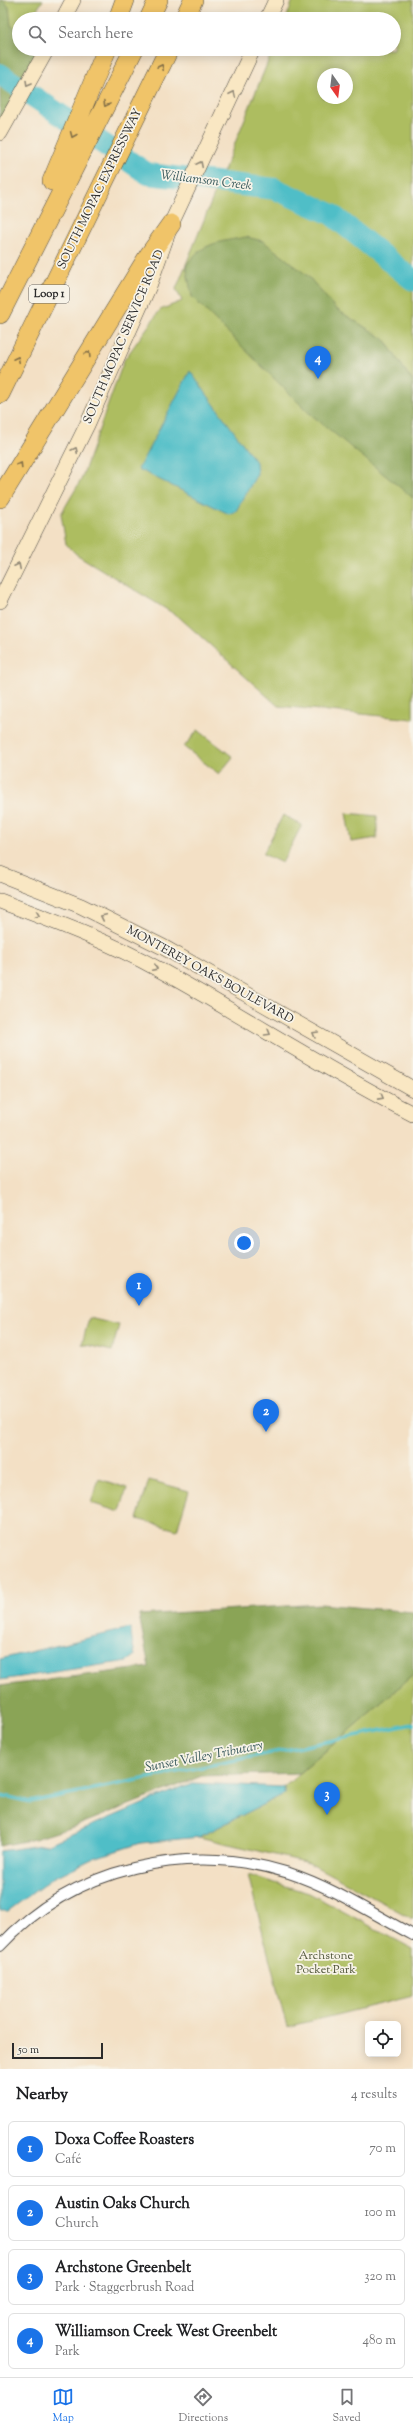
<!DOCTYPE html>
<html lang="en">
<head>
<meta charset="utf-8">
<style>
	body { margin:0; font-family:"Sorts Mill Goudy",serif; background:#f2f2f2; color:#202124 }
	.controls { position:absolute; right:12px; bottom:12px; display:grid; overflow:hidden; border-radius:6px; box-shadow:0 2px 10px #0003 }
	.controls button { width:36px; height:36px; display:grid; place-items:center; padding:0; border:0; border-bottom:1px solid #e0e0e0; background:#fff; color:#202124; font:20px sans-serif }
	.compass { position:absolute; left:317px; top:68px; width:36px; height:36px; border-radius:50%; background:#fff; box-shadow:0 2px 10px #0003; rotate:166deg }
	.scale { position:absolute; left:12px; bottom:10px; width:91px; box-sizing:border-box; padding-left:4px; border:2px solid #2b2b2b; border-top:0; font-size:11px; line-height:14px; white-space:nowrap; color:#2b2b2b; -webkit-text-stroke:3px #f7f3e8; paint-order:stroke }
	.you { position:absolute; left:244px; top:1243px; width:14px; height:14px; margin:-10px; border:3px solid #fff; border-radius:50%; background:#1a73e8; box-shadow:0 0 0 6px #1a73e833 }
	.badge { display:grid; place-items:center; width:26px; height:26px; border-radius:50%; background:#1a73e8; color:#fff; font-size:13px; font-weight:700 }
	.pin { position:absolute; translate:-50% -33px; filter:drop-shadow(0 1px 2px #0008) }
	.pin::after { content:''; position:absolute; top:21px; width:14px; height:12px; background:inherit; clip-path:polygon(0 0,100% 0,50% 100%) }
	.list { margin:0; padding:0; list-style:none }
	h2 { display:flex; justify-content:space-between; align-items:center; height:52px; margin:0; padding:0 16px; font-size:17px }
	h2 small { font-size:13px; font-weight:400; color:#757577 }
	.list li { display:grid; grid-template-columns:26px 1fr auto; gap:12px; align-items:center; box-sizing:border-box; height:56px; margin:0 8px 8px; padding:0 8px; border:1px solid #e0e0e0; border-radius:6px }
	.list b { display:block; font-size:15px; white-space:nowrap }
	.list p { margin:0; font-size:13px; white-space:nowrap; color:#757577 }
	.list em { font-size:13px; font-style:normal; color:#757577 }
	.icon { flex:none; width:22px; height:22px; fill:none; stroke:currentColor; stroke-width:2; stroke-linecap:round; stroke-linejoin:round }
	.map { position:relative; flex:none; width:413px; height:2069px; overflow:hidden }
	.search { position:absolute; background:#fff; box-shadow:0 2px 10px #0003; left:12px; right:12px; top:12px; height:44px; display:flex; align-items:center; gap:10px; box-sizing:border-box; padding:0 14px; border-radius:22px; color:#757577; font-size:15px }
	.sheet { height:308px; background:#fff }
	nav { display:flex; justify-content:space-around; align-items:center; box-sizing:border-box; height:56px; border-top:1px solid #e0e0e0; background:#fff; font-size:11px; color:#757577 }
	nav a { display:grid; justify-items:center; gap:2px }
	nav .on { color:#1a73e8 }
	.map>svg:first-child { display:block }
</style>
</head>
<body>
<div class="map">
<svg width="413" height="2069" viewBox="0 0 413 2069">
	<rect width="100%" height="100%" fill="#f7f3e8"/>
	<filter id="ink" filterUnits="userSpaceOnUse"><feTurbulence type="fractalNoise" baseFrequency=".025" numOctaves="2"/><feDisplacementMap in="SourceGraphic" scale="8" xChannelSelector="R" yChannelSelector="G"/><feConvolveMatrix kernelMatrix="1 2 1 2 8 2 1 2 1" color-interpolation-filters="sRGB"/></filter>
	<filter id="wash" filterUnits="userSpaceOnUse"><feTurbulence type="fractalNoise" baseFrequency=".012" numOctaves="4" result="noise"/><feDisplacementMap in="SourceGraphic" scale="16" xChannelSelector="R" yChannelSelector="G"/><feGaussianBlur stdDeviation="0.9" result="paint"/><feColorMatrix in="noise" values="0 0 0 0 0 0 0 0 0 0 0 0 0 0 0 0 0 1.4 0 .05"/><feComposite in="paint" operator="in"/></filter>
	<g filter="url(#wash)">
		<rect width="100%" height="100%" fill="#f3e0c5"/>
		<path fill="#adbd60" stroke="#6c7446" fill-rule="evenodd" d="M0,0H43L31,19H19V38L0,68Z
			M293,0H413V719L278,706L179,617L76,554L66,544L61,514L81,480L124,360L160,310L182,301L176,289L273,49H394V19H286ZM323,74H347V98H323Z
			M198,730L233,757L219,774L184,747Z
			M346,813L377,816V838L351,842Z
			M283,815L302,825L282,863L263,854Z
			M89,1318L119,1325L112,1351L82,1344Z
			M99,1479L127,1488L120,1512L91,1503Z
			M149,1480L189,1491L177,1530L137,1519Z
			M413,1675V1919L309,1863L199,1837L284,1794V1787Z
			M248,1875L309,1893L413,1949V1996L287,2027Z"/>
		<path fill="#8aa456" stroke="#5a6840" d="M0,0H3L9,7L11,26L19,30V49H47L0,133Z
			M246,237L263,241L308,276L336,309L384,339L413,382V498L308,412L192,297L186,266C201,242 221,242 246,237Z
			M320,1604L413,1612V1675L300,1773L202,1776L76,1826L35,1839L0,1846V1686L149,1667L139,1615Z"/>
		<path fill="#50bec7" stroke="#3e7479" d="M190,371L256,462L257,474L236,511L229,514L138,469Z
			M130,1628L135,1656L128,1661L0,1680V1659Z
			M192,1783L284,1787V1794L199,1837L141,1843L94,1858L53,1878L8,1911H0V1851L48,1844Z"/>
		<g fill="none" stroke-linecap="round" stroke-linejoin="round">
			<path stroke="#50bec7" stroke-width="3.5" d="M0,1795L30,1802L413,1724"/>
			<path stroke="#50bec7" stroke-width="22" d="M0,74L148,174L275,189L331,214L413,280"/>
		</g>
	</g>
	<g filter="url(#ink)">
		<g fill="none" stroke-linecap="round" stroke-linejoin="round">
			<g stroke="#494642" stroke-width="12">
				<path id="street" d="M0,1946C73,1867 188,1841 289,1873C332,1887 373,1914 413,1935"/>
			</g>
			<g stroke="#494642" stroke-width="16">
				<path id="secondary" d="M63,19L73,0
					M267,19L276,0
					M0,133L47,49
					M0,601L87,425L149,286L171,224L253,49
					M0,874L81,906L163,947L413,1089
					M0,901C53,921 108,941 158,969C244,1016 326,1070 413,1114"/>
			</g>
			<g stroke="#494642" stroke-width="20">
				<path id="highway" d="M118,19L125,0
					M149,19L158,0
					M184,19L193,0
					M52,181L107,49
					M0,314L134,49
					M0,394L169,49
					M0,498L149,255L171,224"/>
			</g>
			<use href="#street" stroke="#fff" stroke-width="10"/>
			<use href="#secondary" stroke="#f9e7c3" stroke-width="15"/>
			<use href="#highway" stroke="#f0c469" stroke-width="19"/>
		</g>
		<defs><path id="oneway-chevron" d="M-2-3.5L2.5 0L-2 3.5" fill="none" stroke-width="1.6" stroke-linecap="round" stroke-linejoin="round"/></defs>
		<g stroke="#847047">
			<use href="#oneway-chevron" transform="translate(161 67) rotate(-64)"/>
			<use href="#oneway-chevron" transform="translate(106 104) rotate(118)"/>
			<use href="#oneway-chevron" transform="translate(73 135) rotate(113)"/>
			<use href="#oneway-chevron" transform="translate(88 354) rotate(-58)"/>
			<use href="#oneway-chevron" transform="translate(17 359) rotate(-64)"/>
			<use href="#oneway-chevron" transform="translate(20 465) rotate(-58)"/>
		</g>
		<g stroke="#928977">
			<use href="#oneway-chevron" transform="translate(28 83) rotate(119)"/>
			<use href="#oneway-chevron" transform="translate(233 94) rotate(-65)"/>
			<use href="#oneway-chevron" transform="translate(200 164) rotate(-64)"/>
			<use href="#oneway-chevron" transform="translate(75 450) rotate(-64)"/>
			<use href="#oneway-chevron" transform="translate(18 566) rotate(-63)"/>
			<use href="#oneway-chevron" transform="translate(37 915) rotate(21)"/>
			<use href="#oneway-chevron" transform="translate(103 917) rotate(-155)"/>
			<use href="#oneway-chevron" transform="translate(155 968) rotate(27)"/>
			<use href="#oneway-chevron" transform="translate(268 1033) rotate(30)"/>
			<use href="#oneway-chevron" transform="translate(315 1034) rotate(-150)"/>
			<use href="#oneway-chevron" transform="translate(381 1097) rotate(29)"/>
		</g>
	</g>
	<g text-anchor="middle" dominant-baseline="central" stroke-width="3.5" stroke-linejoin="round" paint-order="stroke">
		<rect fill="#f7f3e8" stroke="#686764" stroke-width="1" x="29" y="285" width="40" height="18" rx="3"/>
		<g font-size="11" font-weight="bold" fill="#2b2b2b">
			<text x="49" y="294">Loop 1</text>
		</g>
		<g font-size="12" fill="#2b2b2b" stroke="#f7f3e8">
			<text transform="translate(100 189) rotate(-64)">SOUTH MOPAC EXPRESSWAY</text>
			<text transform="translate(124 337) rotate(-67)">SOUTH MOPAC SERVICE ROAD</text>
			<text transform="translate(210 975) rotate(29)">MONTEREY OAKS BOULEVARD</text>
		</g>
		<g font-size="12" fill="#52573b" stroke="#f7f3e8">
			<text x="326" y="1956">Archstone<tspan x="326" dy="14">Pocket Park</tspan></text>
		</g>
		<g font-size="13" font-style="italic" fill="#36575a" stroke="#f7f3e8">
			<text transform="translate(206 181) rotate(7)">Williamson Creek</text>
			<text transform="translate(204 1757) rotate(-11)">Sunset Valley Tributary</text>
		</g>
	</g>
</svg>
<div class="controls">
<button><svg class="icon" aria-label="locate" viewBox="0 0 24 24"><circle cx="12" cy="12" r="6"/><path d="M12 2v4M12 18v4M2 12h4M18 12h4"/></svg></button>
</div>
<svg class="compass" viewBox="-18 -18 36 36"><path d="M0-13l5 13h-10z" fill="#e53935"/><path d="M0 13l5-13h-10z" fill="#757577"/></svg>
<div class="scale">50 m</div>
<div class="you"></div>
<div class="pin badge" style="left:139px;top:1306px">1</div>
<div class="pin badge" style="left:266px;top:1432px">2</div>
<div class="pin badge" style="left:327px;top:1815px">3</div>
<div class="pin badge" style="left:318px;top:379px">4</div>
<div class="search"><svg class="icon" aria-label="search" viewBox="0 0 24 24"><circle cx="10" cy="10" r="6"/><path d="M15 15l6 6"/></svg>Search here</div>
</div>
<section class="sheet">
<h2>Nearby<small>4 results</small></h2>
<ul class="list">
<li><span class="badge">1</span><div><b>Doxa Coffee Roasters</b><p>Café</p></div><em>70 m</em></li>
<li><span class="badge">2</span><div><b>Austin Oaks Church</b><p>Church</p></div><em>100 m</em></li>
<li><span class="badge">3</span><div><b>Archstone Greenbelt</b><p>Park · Staggerbrush Road</p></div><em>320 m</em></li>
<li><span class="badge">4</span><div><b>Williamson Creek West Greenbelt</b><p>Park</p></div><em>480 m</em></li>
</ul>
</section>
<nav>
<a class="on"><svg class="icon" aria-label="map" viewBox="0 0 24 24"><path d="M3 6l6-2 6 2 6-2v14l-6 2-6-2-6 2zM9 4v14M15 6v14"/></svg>Map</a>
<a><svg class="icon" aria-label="directions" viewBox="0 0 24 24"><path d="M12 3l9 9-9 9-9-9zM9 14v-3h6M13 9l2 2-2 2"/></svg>Directions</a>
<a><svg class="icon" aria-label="saved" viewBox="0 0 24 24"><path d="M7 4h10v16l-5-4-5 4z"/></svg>Saved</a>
</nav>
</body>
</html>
